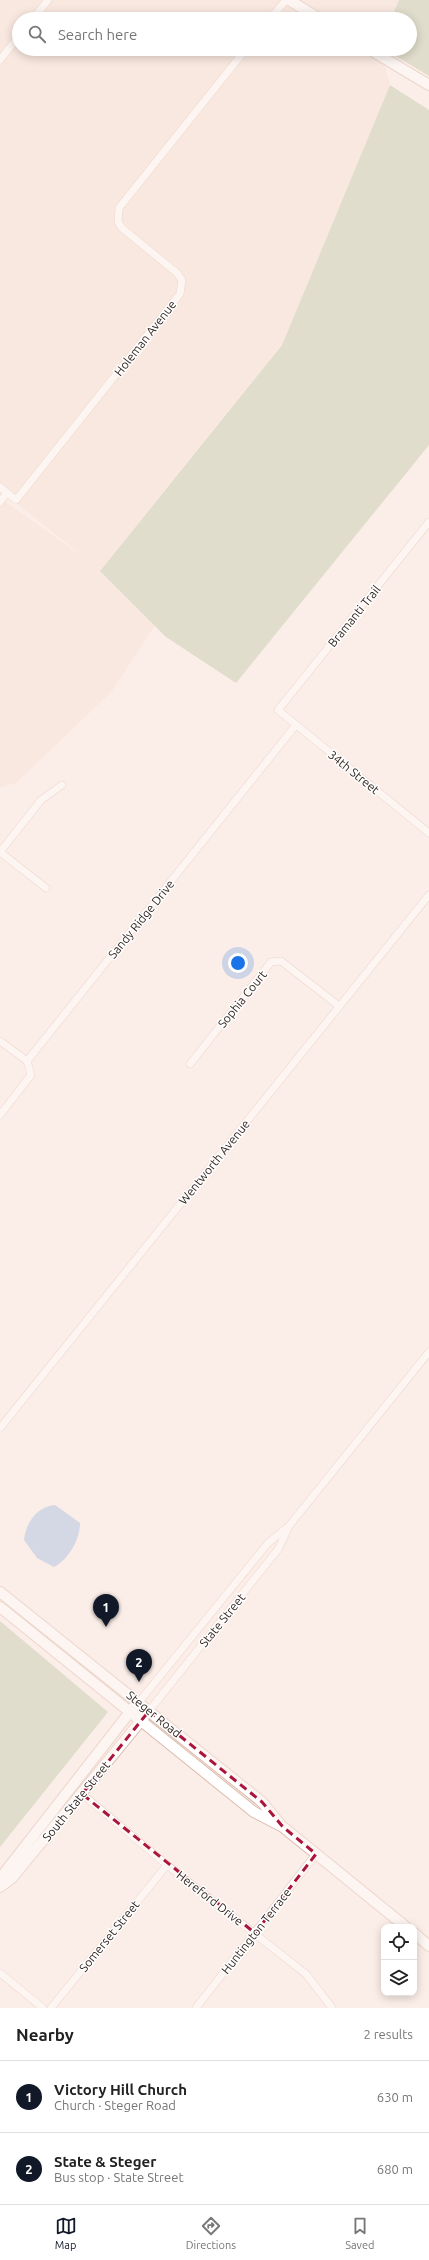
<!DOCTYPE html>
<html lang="en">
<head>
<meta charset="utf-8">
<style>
	body { margin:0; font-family:Ubuntu,sans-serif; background:#f6f6f6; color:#222 }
	.controls { position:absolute; right:12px; bottom:12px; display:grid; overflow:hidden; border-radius:8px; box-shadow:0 2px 10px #0003 }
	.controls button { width:36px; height:36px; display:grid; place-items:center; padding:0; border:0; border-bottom:1px solid #e0e0e0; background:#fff; color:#222; font:20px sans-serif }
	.you { position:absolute; left:238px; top:963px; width:14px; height:14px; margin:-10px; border:3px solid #fff; border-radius:50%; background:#1a73e8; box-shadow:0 0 0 6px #1a73e833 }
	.badge { display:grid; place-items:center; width:26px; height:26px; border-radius:50%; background:#111827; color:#fff; font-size:13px; font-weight:700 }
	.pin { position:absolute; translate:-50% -33px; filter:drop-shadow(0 1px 2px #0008) }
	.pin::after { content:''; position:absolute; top:21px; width:14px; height:12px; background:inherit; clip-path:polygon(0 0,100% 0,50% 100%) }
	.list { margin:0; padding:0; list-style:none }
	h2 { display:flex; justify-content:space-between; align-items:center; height:52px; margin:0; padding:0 16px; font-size:17px }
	h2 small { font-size:13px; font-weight:400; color:#767676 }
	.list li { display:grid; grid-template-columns:26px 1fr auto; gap:12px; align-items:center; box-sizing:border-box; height:72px; padding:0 16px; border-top:1px solid #e0e0e0 }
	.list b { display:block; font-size:15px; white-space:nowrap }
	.list p { margin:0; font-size:13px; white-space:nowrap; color:#767676 }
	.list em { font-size:13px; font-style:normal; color:#767676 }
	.icon { flex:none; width:22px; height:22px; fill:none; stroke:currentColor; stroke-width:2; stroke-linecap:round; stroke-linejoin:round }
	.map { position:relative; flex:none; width:429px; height:2008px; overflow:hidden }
	.search { position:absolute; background:#fff; box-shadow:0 2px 10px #0003; left:12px; right:12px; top:12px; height:44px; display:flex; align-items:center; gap:10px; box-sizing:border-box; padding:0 14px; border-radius:22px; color:#767676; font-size:15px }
	.sheet { height:196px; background:#fff }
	nav { display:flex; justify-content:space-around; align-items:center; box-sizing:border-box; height:56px; border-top:1px solid #e0e0e0; background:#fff; font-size:11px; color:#767676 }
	nav a { display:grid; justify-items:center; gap:2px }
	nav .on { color:#111827 }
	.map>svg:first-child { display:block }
</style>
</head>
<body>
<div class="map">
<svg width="429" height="2008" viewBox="0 0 429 2008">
	<rect width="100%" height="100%" fill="#fbede7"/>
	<path fill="#f7e2d4" d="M0,0H399L391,19H19V49H380L390,85L282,344L100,570L155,625L112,691L16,783L0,787V498L85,558L0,490Z"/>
	<path fill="#c0caab" d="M399,0H429V76L384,49H410V19H391Z
		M390,85L429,110V445L236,683L166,637L100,571L282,345Z
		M0,1621L108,1712L0,1847Z"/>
	<path fill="#a2bedf" d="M55,1505L80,1523C80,1539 69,1559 54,1567L37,1558L24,1540C26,1522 37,1507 55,1505Z"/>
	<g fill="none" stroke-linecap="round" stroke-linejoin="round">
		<g stroke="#dbbbac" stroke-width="8">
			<path id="street" d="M33,19L48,0
				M270,19L286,0
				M0,60L19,36
				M0,487L16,500L180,294L182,280L177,273L122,228L118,222L119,208L246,49
				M0,502L7,493
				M429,522L278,710L429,833
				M0,852L41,800L62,785
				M0,852L46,888
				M0,1041L27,1061
				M190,1064L271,962L281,961L339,1006
				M0,1115L31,1075L27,1061L296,725
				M0,1428L429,895
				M139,1702L268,1543L289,1526L429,1352
				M149,1711L279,1548L288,1528
				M82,1794L167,1865L306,1974L332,2008
				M0,1973L43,2008
				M51,2008L167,1865
				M196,2008L316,1854"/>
		</g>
		<g stroke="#dbbbac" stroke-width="12">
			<path id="secondary" d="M289,0L320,19
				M369,49L429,85
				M0,1592L262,1802L280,1824
				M0,1607L213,1779L254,1812L283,1827L406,1927
				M0,1882L5,1872L133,1708
				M0,1887L12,1878L144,1717
				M414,1933L429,1946"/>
		</g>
		<use href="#street" stroke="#fff" stroke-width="7"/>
		<use href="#secondary" stroke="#fff" stroke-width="10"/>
	</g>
	<path d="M0 0H429V2008H0ZM149,1711L262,1802L283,1827L316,1854L255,1933L82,1794Z" fill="#fbede7" fill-opacity=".55" fill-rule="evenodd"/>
	<path fill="none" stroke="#ab153b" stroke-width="3" stroke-dasharray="8 5" stroke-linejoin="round" d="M149,1711L262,1802L283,1827L316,1854L255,1933L82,1794Z"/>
	<g text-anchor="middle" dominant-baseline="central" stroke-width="3" stroke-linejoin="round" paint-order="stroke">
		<g font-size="12" fill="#2c1f1a" stroke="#fefefe">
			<text transform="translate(145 338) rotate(-52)">Holeman Avenue</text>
			<text transform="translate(354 616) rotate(-51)">Bramanti Trail</text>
			<text transform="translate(354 772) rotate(39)">34th Street</text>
			<text transform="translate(141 919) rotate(-51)">Sandy Ridge Drive</text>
			<text transform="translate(242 999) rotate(-51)">Sophia Court</text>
			<text transform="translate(214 1162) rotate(-51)">Wentworth Avenue</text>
			<text transform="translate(222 1620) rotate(-51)">State Street</text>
			<text transform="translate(154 1714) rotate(39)">Steger Road</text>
			<text transform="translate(76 1801) rotate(-51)">South State Street</text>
			<text transform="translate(210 1898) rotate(38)">Hereford Drive</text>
			<text transform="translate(256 1931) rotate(-52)">Huntington Terrace</text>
			<text transform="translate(109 1936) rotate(-51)">Somerset Street</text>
		</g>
	</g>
</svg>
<div class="controls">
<button><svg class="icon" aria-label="locate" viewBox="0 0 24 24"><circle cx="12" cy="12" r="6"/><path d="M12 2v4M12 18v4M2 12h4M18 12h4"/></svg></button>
<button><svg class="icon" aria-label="layers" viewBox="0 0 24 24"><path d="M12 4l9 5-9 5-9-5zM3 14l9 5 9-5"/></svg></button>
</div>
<div class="you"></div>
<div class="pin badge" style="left:106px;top:1627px">1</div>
<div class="pin badge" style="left:139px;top:1682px">2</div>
<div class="search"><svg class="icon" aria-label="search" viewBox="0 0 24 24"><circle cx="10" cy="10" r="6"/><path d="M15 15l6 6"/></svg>Search here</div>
</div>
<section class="sheet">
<h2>Nearby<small>2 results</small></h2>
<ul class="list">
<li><span class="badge">1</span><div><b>Victory Hill Church</b><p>Church · Steger Road</p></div><em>630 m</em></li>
<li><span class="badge">2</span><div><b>State &amp; Steger</b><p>Bus stop · State Street</p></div><em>680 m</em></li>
</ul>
</section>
<nav>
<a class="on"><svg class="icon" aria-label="map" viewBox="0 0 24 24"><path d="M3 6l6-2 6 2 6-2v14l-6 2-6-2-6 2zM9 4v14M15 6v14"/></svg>Map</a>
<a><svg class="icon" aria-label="directions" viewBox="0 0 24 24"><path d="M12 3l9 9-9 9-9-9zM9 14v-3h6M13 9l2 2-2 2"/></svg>Directions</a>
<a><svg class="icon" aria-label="saved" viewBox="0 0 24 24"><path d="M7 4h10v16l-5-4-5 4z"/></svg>Saved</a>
</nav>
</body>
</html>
